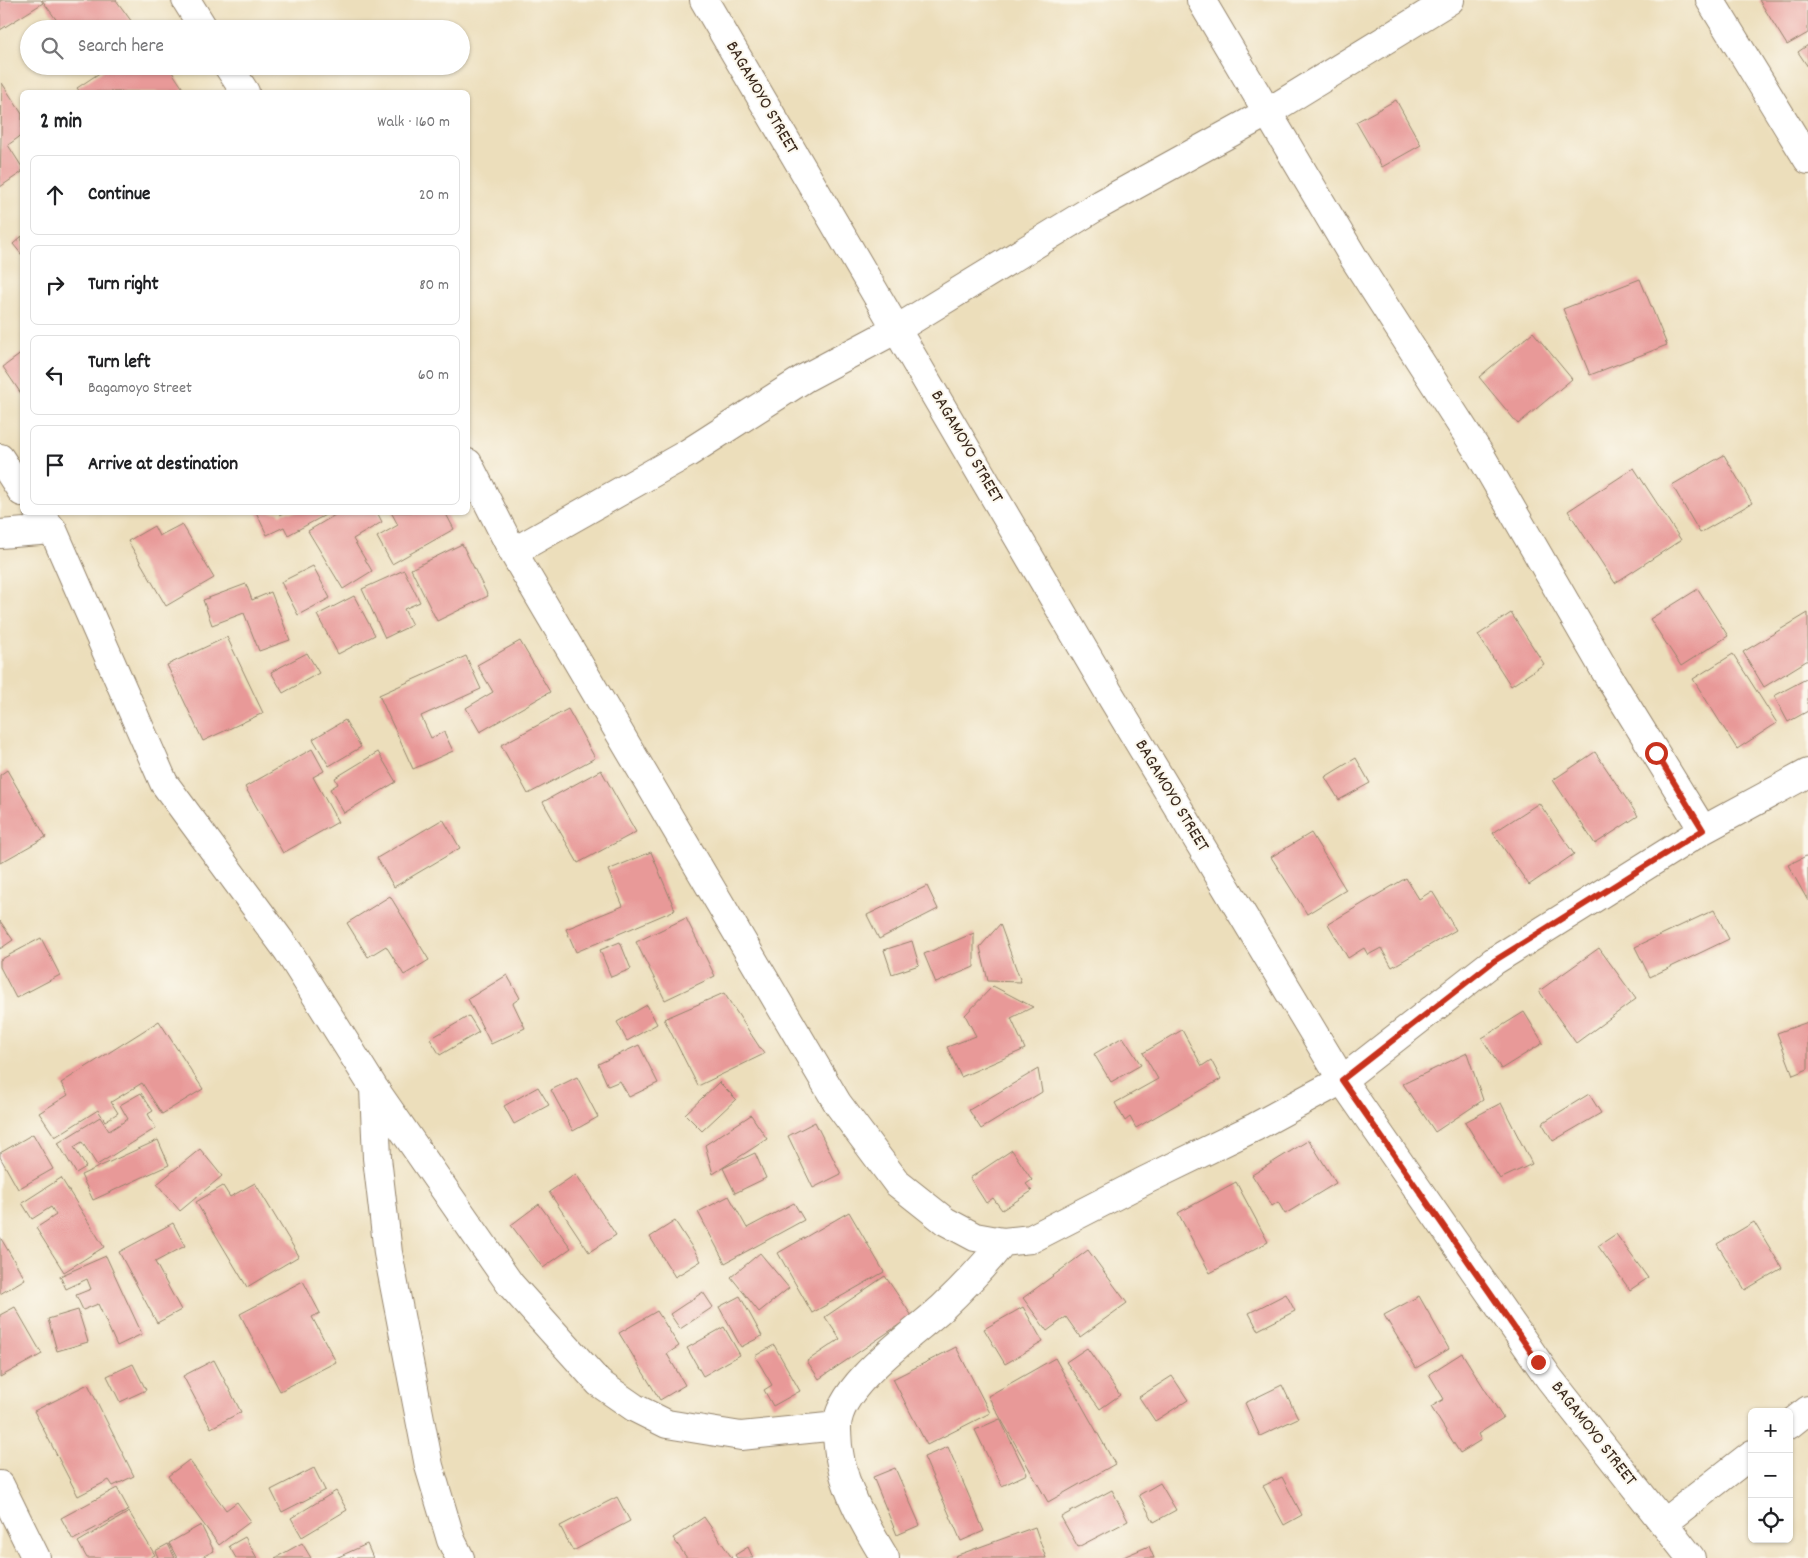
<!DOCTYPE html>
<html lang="en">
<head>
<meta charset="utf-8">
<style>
	body { margin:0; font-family:Dekko,sans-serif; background:#f2f2f2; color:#202124 }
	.controls { position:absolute; right:15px; bottom:15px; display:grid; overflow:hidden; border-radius:8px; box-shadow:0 1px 4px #0004 }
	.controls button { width:45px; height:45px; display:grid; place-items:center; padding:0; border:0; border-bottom:1px solid #e0e0e0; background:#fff; color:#202124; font:25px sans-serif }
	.stop { position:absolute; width:15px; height:15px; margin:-11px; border:4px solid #c8321e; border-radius:50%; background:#fff }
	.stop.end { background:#c8321e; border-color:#fff; box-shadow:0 1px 5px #0008 }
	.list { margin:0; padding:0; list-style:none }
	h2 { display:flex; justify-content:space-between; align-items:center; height:65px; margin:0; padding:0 20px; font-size:21px }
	h2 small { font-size:16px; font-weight:400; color:#757577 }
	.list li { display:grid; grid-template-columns:32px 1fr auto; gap:15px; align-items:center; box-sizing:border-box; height:80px; margin:0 10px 10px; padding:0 10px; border:1px solid #e0e0e0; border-radius:8px }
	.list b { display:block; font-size:19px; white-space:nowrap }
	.list p { margin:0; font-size:16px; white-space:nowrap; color:#757577 }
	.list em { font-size:16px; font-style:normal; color:#757577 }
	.icon { flex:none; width:28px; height:28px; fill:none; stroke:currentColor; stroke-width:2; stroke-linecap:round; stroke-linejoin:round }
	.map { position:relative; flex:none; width:1808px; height:1558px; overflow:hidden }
	.search { position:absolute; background:#fff; box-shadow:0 1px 4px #0004; left:20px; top:20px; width:450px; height:55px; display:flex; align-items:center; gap:12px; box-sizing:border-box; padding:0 18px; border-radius:28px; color:#757577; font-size:19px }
	.panel { position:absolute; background:#fff; box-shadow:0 1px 4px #0004; left:20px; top:90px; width:450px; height:425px; border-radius:8px }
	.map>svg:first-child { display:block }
</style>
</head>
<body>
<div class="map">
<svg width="1808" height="1558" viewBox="0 0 1808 1558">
	<rect width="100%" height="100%" fill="#fbf7ec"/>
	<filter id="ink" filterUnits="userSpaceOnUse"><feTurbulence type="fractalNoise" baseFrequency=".02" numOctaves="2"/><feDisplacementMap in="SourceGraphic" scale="10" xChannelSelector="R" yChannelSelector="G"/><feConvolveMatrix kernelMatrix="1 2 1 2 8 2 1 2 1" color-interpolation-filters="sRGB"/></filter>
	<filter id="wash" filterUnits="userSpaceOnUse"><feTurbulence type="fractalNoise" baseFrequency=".0096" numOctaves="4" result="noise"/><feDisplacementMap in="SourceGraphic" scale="20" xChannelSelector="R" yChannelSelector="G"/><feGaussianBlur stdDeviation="1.12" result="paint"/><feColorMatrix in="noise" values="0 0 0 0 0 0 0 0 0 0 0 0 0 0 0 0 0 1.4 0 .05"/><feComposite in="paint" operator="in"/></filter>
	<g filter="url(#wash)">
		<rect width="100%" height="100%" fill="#ecdebb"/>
		<g id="blocks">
			<path fill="#e89998" d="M0,0H41L43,3L0,30Z
				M42,0H116L137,29H63Z
				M1759,0H1808V33L1787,45Z
				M1808,45V67L1798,52Z
				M110,66H168L184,90L180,92H80L77,88Z
				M2,83L22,114V135L8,145L22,167V172L0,187Z
				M1396,100L1421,145L1382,167L1356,122Z
				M22,236V255L13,244Z
				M1640,279L1667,345L1590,375L1563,309Z
				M1533,332L1572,379L1518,424L1479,377Z
				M22,353V395L3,367Z
				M1724,455L1752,503L1700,533L1672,485Z
				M1634,468L1681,540L1615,583L1568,511Z
				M256,512H279L280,515L284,512H331L288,535L284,527L267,535Z
				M340,512H377L382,522L353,539L372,571L343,589L308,531Z
				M391,512H445L454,529L392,564L377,537L398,525Z
				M182,524L214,578L166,606L128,541L154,526L159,536Z
				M462,544L488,596L437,621L411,569Z
				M313,566L330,598L298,615L281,582Z
				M404,570L420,602L404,609L412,625L385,638L362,589Z
				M246,584L252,600L271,592L290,640L259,651L244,613L212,625L203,600Z
				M1698,589L1728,636L1681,666L1650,619Z
				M354,596L375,635L338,654L317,615Z
				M1511,613L1544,664L1511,686L1478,635Z
				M1808,613V660L1764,687L1743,652Z
				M227,637L263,713L203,741L167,665Z
				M520,641L550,692L480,732L466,708L493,692L477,665Z
				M307,653L319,673L283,693L271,672Z
				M1733,654L1777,723L1737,749L1693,679Z
				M466,656L481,689L421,716L431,738L444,732L453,751L413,769L379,695Z
				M1808,678V711L1788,722L1774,696Z
				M568,709L595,758L528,794L501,745Z
				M345,720L361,747L329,766L313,739Z
				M312,749L324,771L313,777L338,822L283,853L245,787Z
				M378,752L396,782L344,813L330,789L338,784L335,778Z
				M1595,752L1638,816L1595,844L1553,780Z
				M1356,758L1370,783L1339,800L1325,777Z
				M7,770L46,837L0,863V775Z
				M601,770L636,832L578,863L543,802Z
				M1539,803L1574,854L1529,885L1493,833Z
				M443,819L460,848L394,887L377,858Z
				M1311,833L1346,890L1307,914L1271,857Z
				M651,852L675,910L576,952L566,929L623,906L608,870Z
				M1808,855V901L1788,865Z
				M1406,878L1419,899L1432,891L1456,930L1392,967L1381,948L1368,955L1364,948L1348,958L1328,924Z
				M927,886L938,909L879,939L867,915Z
				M390,896L429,960L404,975L386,946L368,957L347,923Z
				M1714,910L1729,939L1650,977L1635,947Z
				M686,918L715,976L665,1000L636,942Z
				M0,921L13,940L0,949Z
				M1000,924L1021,982L988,981L980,947Z
				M974,933V967L936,983L924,954Z
				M41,938L60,975L16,998L0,967V960Z
				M912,941L919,965L892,974L884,950Z
				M620,942L631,969L611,977L600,950Z
				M1599,948L1636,999L1576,1043L1539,991Z
				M507,975L520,998L513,1003L525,1028L491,1044L468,999Z
				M993,986L1033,1007L1011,1018L1025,1049L961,1077L947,1047L976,1036L965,1015Z
				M724,993L764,1054L698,1086L664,1019Z
				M647,1005L657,1024L627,1041L617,1022Z
				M1524,1012L1543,1043L1501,1069L1482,1038Z
				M469,1016L479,1032L440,1055L430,1039Z
				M159,1021L203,1089L162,1114L142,1083L111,1102L118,1113L105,1121L98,1110L55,1137L39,1113L68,1095L61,1083Z
				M1808,1022V1069L1793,1075L1777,1033Z
				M1182,1030L1202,1066L1211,1060L1221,1079L1136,1128L1130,1117L1125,1121L1115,1103L1158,1079L1143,1053Z
				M1123,1037L1141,1065L1111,1082L1094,1054Z
				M639,1045L658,1083L629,1097L620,1081L608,1086L598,1064Z
				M1467,1053L1483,1100L1435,1132L1403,1084Z
				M1038,1069L1042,1092L981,1129L969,1110Z
				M577,1077L598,1117L573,1131L551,1090Z
				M719,1082L736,1099L702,1131L685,1114Z
				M538,1087L549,1105L514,1124L504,1106Z
				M141,1093L153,1111L148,1114L156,1128L97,1165L82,1142L74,1147L86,1167L76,1173L58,1143L100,1117L109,1131L128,1119L120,1105Z
				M1589,1094L1601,1113L1553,1141L1542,1123Z
				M1501,1103L1532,1164L1500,1179L1465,1122Z
				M751,1115L767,1139L713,1174L705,1145Z
				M815,1122L841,1174L813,1188L788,1136Z
				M33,1134L53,1169L18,1189L0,1157V1153Z
				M158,1140L169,1165L93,1200L81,1175Z
				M1309,1140L1336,1183L1285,1214L1278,1202L1272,1206L1252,1175Z
				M200,1149L222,1176L180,1211L157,1184Z
				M1012,1150L1032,1180L1026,1184L1032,1191L1002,1210L993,1198L986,1203L970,1178Z
				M755,1153L766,1178L735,1193L723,1168Z
				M576,1174L616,1235L589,1252L549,1192Z
				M61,1178L104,1247L64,1272L36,1228L56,1215L51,1207L32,1219L22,1203Z
				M1236,1182L1268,1242L1210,1273L1178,1213Z
				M255,1183L299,1256L247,1287L196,1202L223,1186L230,1197Z
				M729,1196L747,1228L794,1203L804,1220L725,1263L698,1212Z
				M539,1204L571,1248L543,1268L511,1225Z
				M849,1212L884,1272L812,1313L778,1253Z
				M675,1221L701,1261L675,1277L650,1237Z
				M1754,1222L1782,1268L1745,1290L1717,1244Z
				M173,1223L185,1246L155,1262L181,1310L157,1323L119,1252Z
				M1616,1234L1648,1278L1630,1290L1598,1246Z
				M0,1237L25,1279L0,1294Z
				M1088,1250L1127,1303L1080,1337L1066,1317L1047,1331L1023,1298Z
				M760,1253L789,1288L759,1312L731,1277Z
				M106,1256L142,1334L117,1346L98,1304L83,1310L76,1295L91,1289L87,1279L66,1289L60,1276Z
				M885,1276L912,1316L819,1379L807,1361L840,1339L825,1317Z
				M303,1281L320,1313L312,1317L336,1362L280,1391L240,1314Z
				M703,1292L713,1307L680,1329L670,1314Z
				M1286,1294L1295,1311L1258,1330L1249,1313Z
				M740,1296L762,1336L741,1347L719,1307Z
				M1419,1296L1449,1349L1416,1368L1384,1315Z
				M15,1307L42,1354L0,1377V1315Z
				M1023,1307L1043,1342L1005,1364L984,1329Z
				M78,1310L88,1342L57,1351L48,1319Z
				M657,1311L679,1346L667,1354L685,1385L660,1400L619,1333Z
				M724,1327L740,1355L703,1376L687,1348Z
				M774,1345L800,1391L773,1406L764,1390L772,1385L755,1356Z
				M956,1347L990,1413L927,1445L893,1379Z
				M1087,1348L1120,1395L1100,1409L1066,1362Z
				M1462,1353L1503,1418L1478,1434L1481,1440L1460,1453L1431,1407L1444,1399L1429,1374Z
				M1055,1358L1115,1464L1048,1502L988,1396Z
				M214,1360L241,1412L211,1428L183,1376Z
				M133,1364L146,1390L120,1402L107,1376Z
				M1172,1376L1188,1400L1155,1421L1139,1397Z
				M88,1384L134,1476L113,1486L109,1480L78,1496L34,1411Z
				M1282,1385L1298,1418L1260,1436L1245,1403Z
				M1000,1419L1027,1474L1002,1486L975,1430Z
				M948,1447L984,1531L961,1541L924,1457Z
				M189,1460L226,1510L237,1502L251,1521L219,1545L168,1476Z
				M314,1468L325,1490L282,1512L271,1490Z
				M895,1468L920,1525L897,1535L873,1477Z
				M1282,1477L1302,1515L1284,1525L1263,1486Z
				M1160,1483L1176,1510L1154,1522L1139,1495Z
				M117,1488L129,1510L73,1540L61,1518Z
				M1112,1490L1128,1521L1078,1547L1061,1517Z
				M336,1491L347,1510L302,1537L291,1518Z
				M617,1497L630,1521L573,1551L560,1526Z
				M129,1512L155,1555L149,1558H87L78,1542Z
				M704,1517L732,1558H687L673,1538Z
				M201,1525L214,1551L200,1558H177L169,1543Z
				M1035,1527L1046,1558H956L955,1556Z
				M245,1537L257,1558H236L229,1546Z
				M302,1543L311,1558H275Z
				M168,1544L175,1558H155L158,1557L155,1551Z
				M367,1544L373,1558H336Z
				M1149,1546L1154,1558H1121Z
				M748,1547L753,1558H737L735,1555Z"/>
		</g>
	</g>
	<g filter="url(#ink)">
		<use href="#blocks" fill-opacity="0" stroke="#94846c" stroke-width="1"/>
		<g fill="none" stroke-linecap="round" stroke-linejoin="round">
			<g stroke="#94846c" stroke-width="30">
				<path id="minor" d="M186,0L204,29
					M704,0L1109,693L1342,1080L1549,1378L1691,1558
					M1201,0L1355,260L1481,456L1608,676L1703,830
					M1710,0L1808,160
					M228,66L245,92
					M0,458L22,492
					M468,463L513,552L838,1104L897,1183L945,1221L975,1237L1003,1242L1031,1239L1146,1180L1255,1127L1342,1080L1494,961L1703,830L1808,773
					M38,512L53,530L164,783L288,951L374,1088L510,1284L599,1383L635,1408L667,1424L741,1436L837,1426
					M0,534L53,530
					M513,552L688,453L805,378L897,329L1101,204L1268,112L1450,0
					M374,1088L377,1158L388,1253L429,1466L451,1540L460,1558
					M1789,1425L1808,1410
					M0,1485L36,1558
					M1663,1523L1752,1454
					M885,1558C861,1519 836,1475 837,1427C838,1385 914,1334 943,1307C965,1286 984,1266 1003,1242"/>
			</g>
			<use href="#minor" stroke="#fff" stroke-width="28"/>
		</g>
	</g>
	<g fill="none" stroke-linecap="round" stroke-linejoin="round" filter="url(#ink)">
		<path stroke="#c8321e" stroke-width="6" d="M1538,1362L1342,1080L1494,961L1703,830L1656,753"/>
	</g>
	<g text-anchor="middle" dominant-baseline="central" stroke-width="4" stroke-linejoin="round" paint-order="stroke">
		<g font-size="18" fill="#3b2a1e" stroke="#fbf7ec">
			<text transform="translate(761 98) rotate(60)">BAGAMOYO STREET</text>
			<text transform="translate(966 447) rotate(60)">BAGAMOYO STREET</text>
			<text transform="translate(1171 796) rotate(59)">BAGAMOYO STREET</text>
			<text transform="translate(1593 1434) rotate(52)">BAGAMOYO STREET</text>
		</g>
	</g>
</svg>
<div class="controls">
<button>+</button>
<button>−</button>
<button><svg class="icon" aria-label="locate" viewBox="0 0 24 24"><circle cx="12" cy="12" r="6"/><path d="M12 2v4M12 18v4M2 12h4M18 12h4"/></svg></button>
</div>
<div class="stop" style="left:1656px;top:753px"></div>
<div class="stop end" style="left:1538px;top:1362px"></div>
<div class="search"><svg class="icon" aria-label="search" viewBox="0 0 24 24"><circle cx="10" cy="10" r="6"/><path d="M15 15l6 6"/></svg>Search here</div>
<section class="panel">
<h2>2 min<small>Walk · 160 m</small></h2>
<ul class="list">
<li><svg class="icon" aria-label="ahead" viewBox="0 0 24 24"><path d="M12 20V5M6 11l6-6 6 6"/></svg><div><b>Continue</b></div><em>20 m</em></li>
<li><svg class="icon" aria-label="right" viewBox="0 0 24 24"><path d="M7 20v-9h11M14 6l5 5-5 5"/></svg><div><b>Turn right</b></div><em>80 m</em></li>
<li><svg class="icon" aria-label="left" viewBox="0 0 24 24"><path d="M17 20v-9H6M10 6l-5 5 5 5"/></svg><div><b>Turn left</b><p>Bagamoyo Street</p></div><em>60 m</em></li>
<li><svg class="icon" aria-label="arrive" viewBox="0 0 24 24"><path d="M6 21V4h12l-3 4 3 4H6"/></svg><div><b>Arrive at destination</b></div></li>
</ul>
</section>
</div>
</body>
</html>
